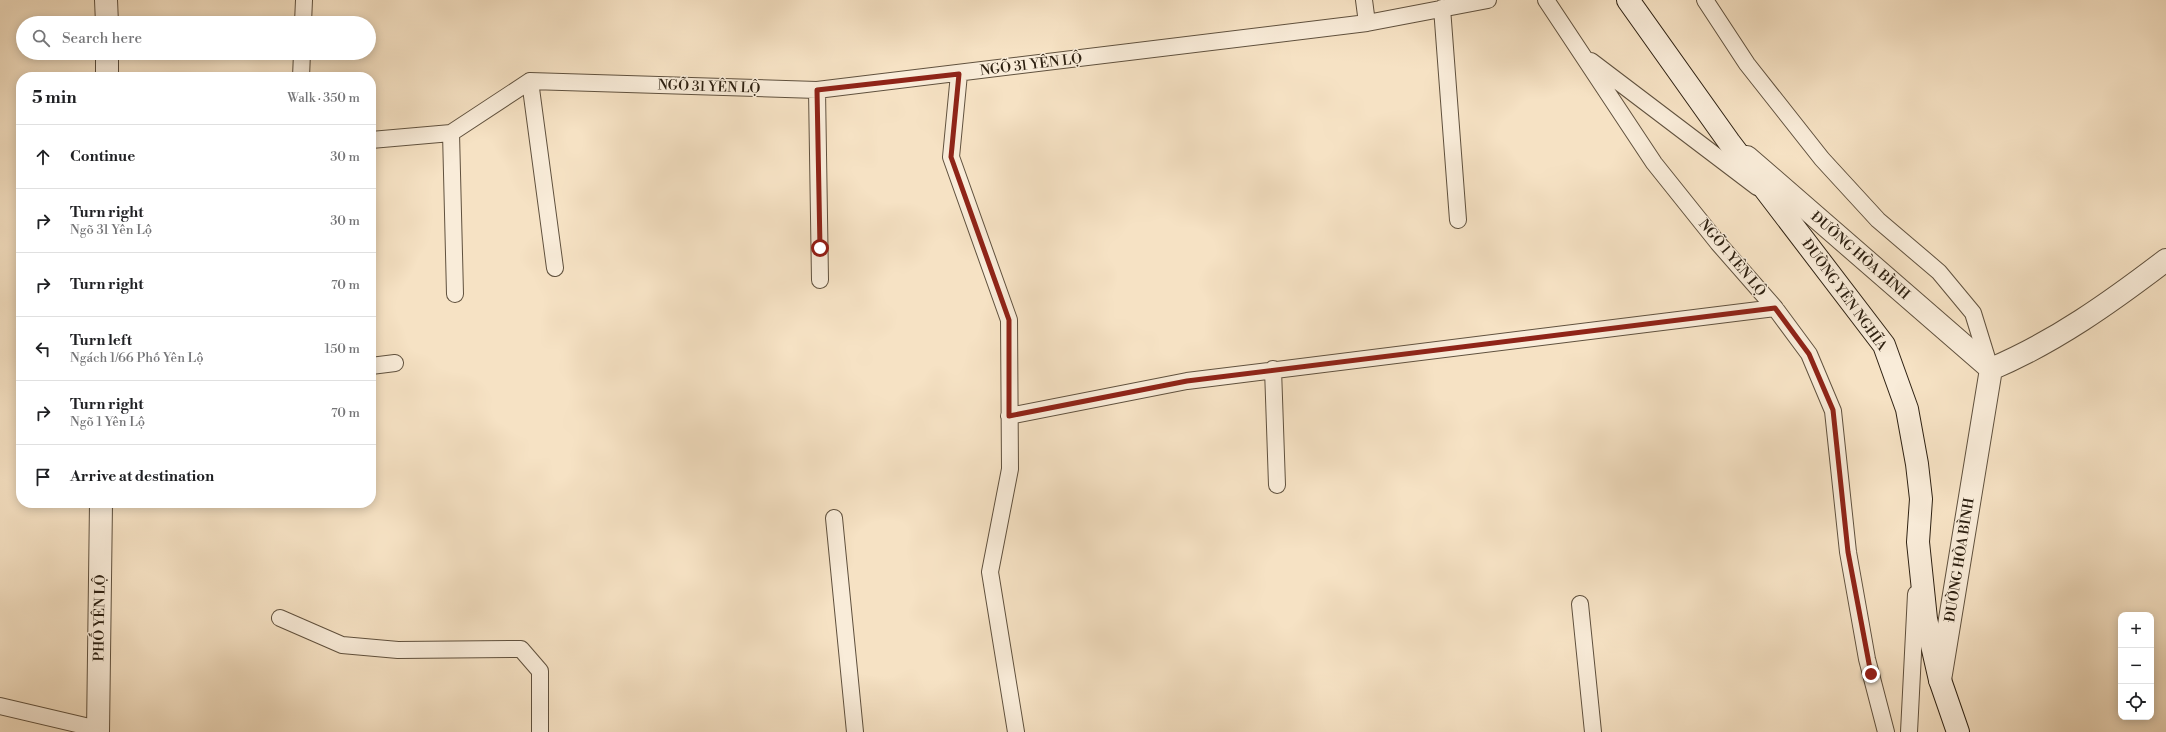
<!DOCTYPE html>
<html lang="en">
<head>
<meta charset="utf-8">
<style>
	body { margin:0; font-family:"Libre Bodoni",serif; background:#f2f2f2; color:#202124 }
	.controls { position:absolute; right:12px; bottom:12px; display:grid; overflow:hidden; border-radius:8px; box-shadow:0 2px 10px #0003 }
	.controls button { width:36px; height:36px; display:grid; place-items:center; padding:0; border:0; border-bottom:1px solid #e0e0e0; background:#fff; color:#202124; font:20px sans-serif }
	.stop { position:absolute; width:12px; height:12px; margin:-9px; border:3px solid #8f2418; border-radius:50%; background:#fff }
	.stop.end { background:#8f2418; border-color:#fff; box-shadow:0 1px 4px #0008 }
	.list { margin:0; padding:0; list-style:none }
	h2 { display:flex; justify-content:space-between; align-items:center; height:52px; margin:0; padding:0 16px; font-size:17px }
	h2 small { font-size:13px; font-weight:400; color:#757577 }
	.list li { display:grid; grid-template-columns:26px 1fr auto; gap:12px; align-items:center; box-sizing:border-box; height:64px; padding:0 16px; border-top:1px solid #e0e0e0 }
	.list b { display:block; font-size:15px; white-space:nowrap }
	.list p { margin:0; font-size:13px; white-space:nowrap; color:#757577 }
	.list em { font-size:13px; font-style:normal; color:#757577 }
	.icon { flex:none; width:22px; height:22px; fill:none; stroke:currentColor; stroke-width:2; stroke-linecap:round; stroke-linejoin:round }
	.map { position:relative; flex:none; width:2166px; height:732px; overflow:hidden }
	.search { position:absolute; background:#fff; box-shadow:0 2px 10px #0003; left:16px; top:16px; width:360px; height:44px; display:flex; align-items:center; gap:10px; box-sizing:border-box; padding:0 14px; border-radius:22px; color:#757577; font-size:15px }
	.panel { position:absolute; background:#fff; box-shadow:0 2px 10px #0003; left:16px; top:72px; width:360px; height:436px; border-radius:16px }
	.map>svg:first-child { display:block }
</style>
</head>
<body>
<div class="map">
<svg width="2166" height="732" viewBox="0 0 2166 732">
	<rect width="100%" height="100%" fill="#f6e2c4"/>
	<filter id="stains"><feTurbulence type="fractalNoise" baseFrequency=".005" numOctaves="4"/><feColorMatrix values="0 0 0 0 .2 0 0 0 0 .09 0 0 0 0 .02 0 0 0 .5 -.17"/></filter>
	<radialGradient id="worn" r=".72"><stop offset=".6" stop-color="#630" stop-opacity="0"/><stop offset="1" stop-color="#630" stop-opacity=".3"/></radialGradient>
	<g fill="none" stroke-linecap="round" stroke-linejoin="round">
		<g stroke="#60513e" stroke-width="18">
			<path id="lane" d="M1364,0L1367,23
				M1546,0L1654,163L1718,243L1775,308L1809,354L1833,411L1848,552L1867,659L1886,732
				M1705,0L1747,64L1822,159L1878,220L1939,272L1973,313L1990,368
				M1442,8L1458,220
				M303,23L304,0
				M1591,61L1757,187
				M959,74L951,157L1009,320L1010,469L990,572L1016,732
				M301,77L302,53
				M530,81L555,268
				M817,90L820,280
				M451,133L455,294
				M371,140L451,133L530,81L817,90L1367,23L1488,0
				M371,366L395,363
				M1273,369L1277,485
				M1009,416L1187,381L1775,308
				M834,518L855,732
				M1580,604L1593,732
				M280,618L342,645L398,650L521,649L540,671V732
				M0,706L98,729
				M1909,732L1916,594"/>
		</g>
		<g stroke="#60513e" stroke-width="24">
			<path id="street" d="M106,0L107,23
				M107,53V77
				M1747,157L1991,369C2055,342 2111,302 2166,260
				M1940,680L1991,369
				M98,732L101,503"/>
		</g>
		<g stroke="#2e2112" stroke-width="24">
			<path id="secondary" d="M1628,0L1729,142L1884,345L1907,409L1917,464L1921,499L1918,542L1926,619L1940,680L1958,732"/>
		</g>
		<use href="#lane" stroke="#f9ecd9" stroke-width="16"/>
		<use href="#street" stroke="#f9ecd9" stroke-width="22"/>
		<use href="#secondary" stroke="#f9ecd9" stroke-width="22"/>
	</g>
	<g fill="none" stroke-linecap="round" stroke-linejoin="round">
		<path stroke="#8f2418" stroke-width="5" d="M820,248L817,90L959,74L951,157L1009,320V416L1187,381L1775,308L1809,354L1833,410L1848,552L1871,674"/>
	</g>
	<g text-anchor="middle" dominant-baseline="central" stroke-width="3" stroke-linejoin="round" paint-order="stroke">
		<g font-size="14" fill="#2e2112" stroke="#f9ecd9">
			<text transform="translate(1031 65) rotate(-7)">NGÕ 31 YÊN LỘ</text>
			<text transform="translate(709 87) rotate(2)">NGÕ 31 YÊN LỘ</text>
			<text transform="translate(1860 256) rotate(41)">ĐƯỜNG HÒA BÌNH</text>
			<text transform="translate(1732 258) rotate(50)">NGÕ 1 YÊN LỘ</text>
			<text transform="translate(1844 295) rotate(54)">ĐƯỜNG YÊN NGHĨA</text>
			<text transform="translate(1960 560) rotate(-81)">ĐƯỜNG HÒA BÌNH</text>
			<text transform="translate(100 618) rotate(-89)">PHỐ YÊN LỘ</text>
		</g>
	</g>
	<rect width="100%" height="100%" filter="url(#stains)"/>
	<rect width="100%" height="100%" fill="url(#worn)"/>
</svg>
<div class="controls">
<button>+</button>
<button>−</button>
<button><svg class="icon" aria-label="locate" viewBox="0 0 24 24"><circle cx="12" cy="12" r="6"/><path d="M12 2v4M12 18v4M2 12h4M18 12h4"/></svg></button>
</div>
<div class="stop" style="left:820px;top:248px"></div>
<div class="stop end" style="left:1871px;top:674px"></div>
<div class="search"><svg class="icon" aria-label="search" viewBox="0 0 24 24"><circle cx="10" cy="10" r="6"/><path d="M15 15l6 6"/></svg>Search here</div>
<section class="panel">
<h2>5 min<small>Walk · 350 m</small></h2>
<ul class="list">
<li><svg class="icon" aria-label="ahead" viewBox="0 0 24 24"><path d="M12 20V5M6 11l6-6 6 6"/></svg><div><b>Continue</b></div><em>30 m</em></li>
<li><svg class="icon" aria-label="right" viewBox="0 0 24 24"><path d="M7 20v-9h11M14 6l5 5-5 5"/></svg><div><b>Turn right</b><p>Ngõ 31 Yên Lộ</p></div><em>30 m</em></li>
<li><svg class="icon" aria-label="right" viewBox="0 0 24 24"><path d="M7 20v-9h11M14 6l5 5-5 5"/></svg><div><b>Turn right</b></div><em>70 m</em></li>
<li><svg class="icon" aria-label="left" viewBox="0 0 24 24"><path d="M17 20v-9H6M10 6l-5 5 5 5"/></svg><div><b>Turn left</b><p>Ngách 1/66 Phố Yên Lộ</p></div><em>150 m</em></li>
<li><svg class="icon" aria-label="right" viewBox="0 0 24 24"><path d="M7 20v-9h11M14 6l5 5-5 5"/></svg><div><b>Turn right</b><p>Ngõ 1 Yên Lộ</p></div><em>70 m</em></li>
<li><svg class="icon" aria-label="arrive" viewBox="0 0 24 24"><path d="M6 21V4h12l-3 4 3 4H6"/></svg><div><b>Arrive at destination</b></div></li>
</ul>
</section>
</div>
</body>
</html>
